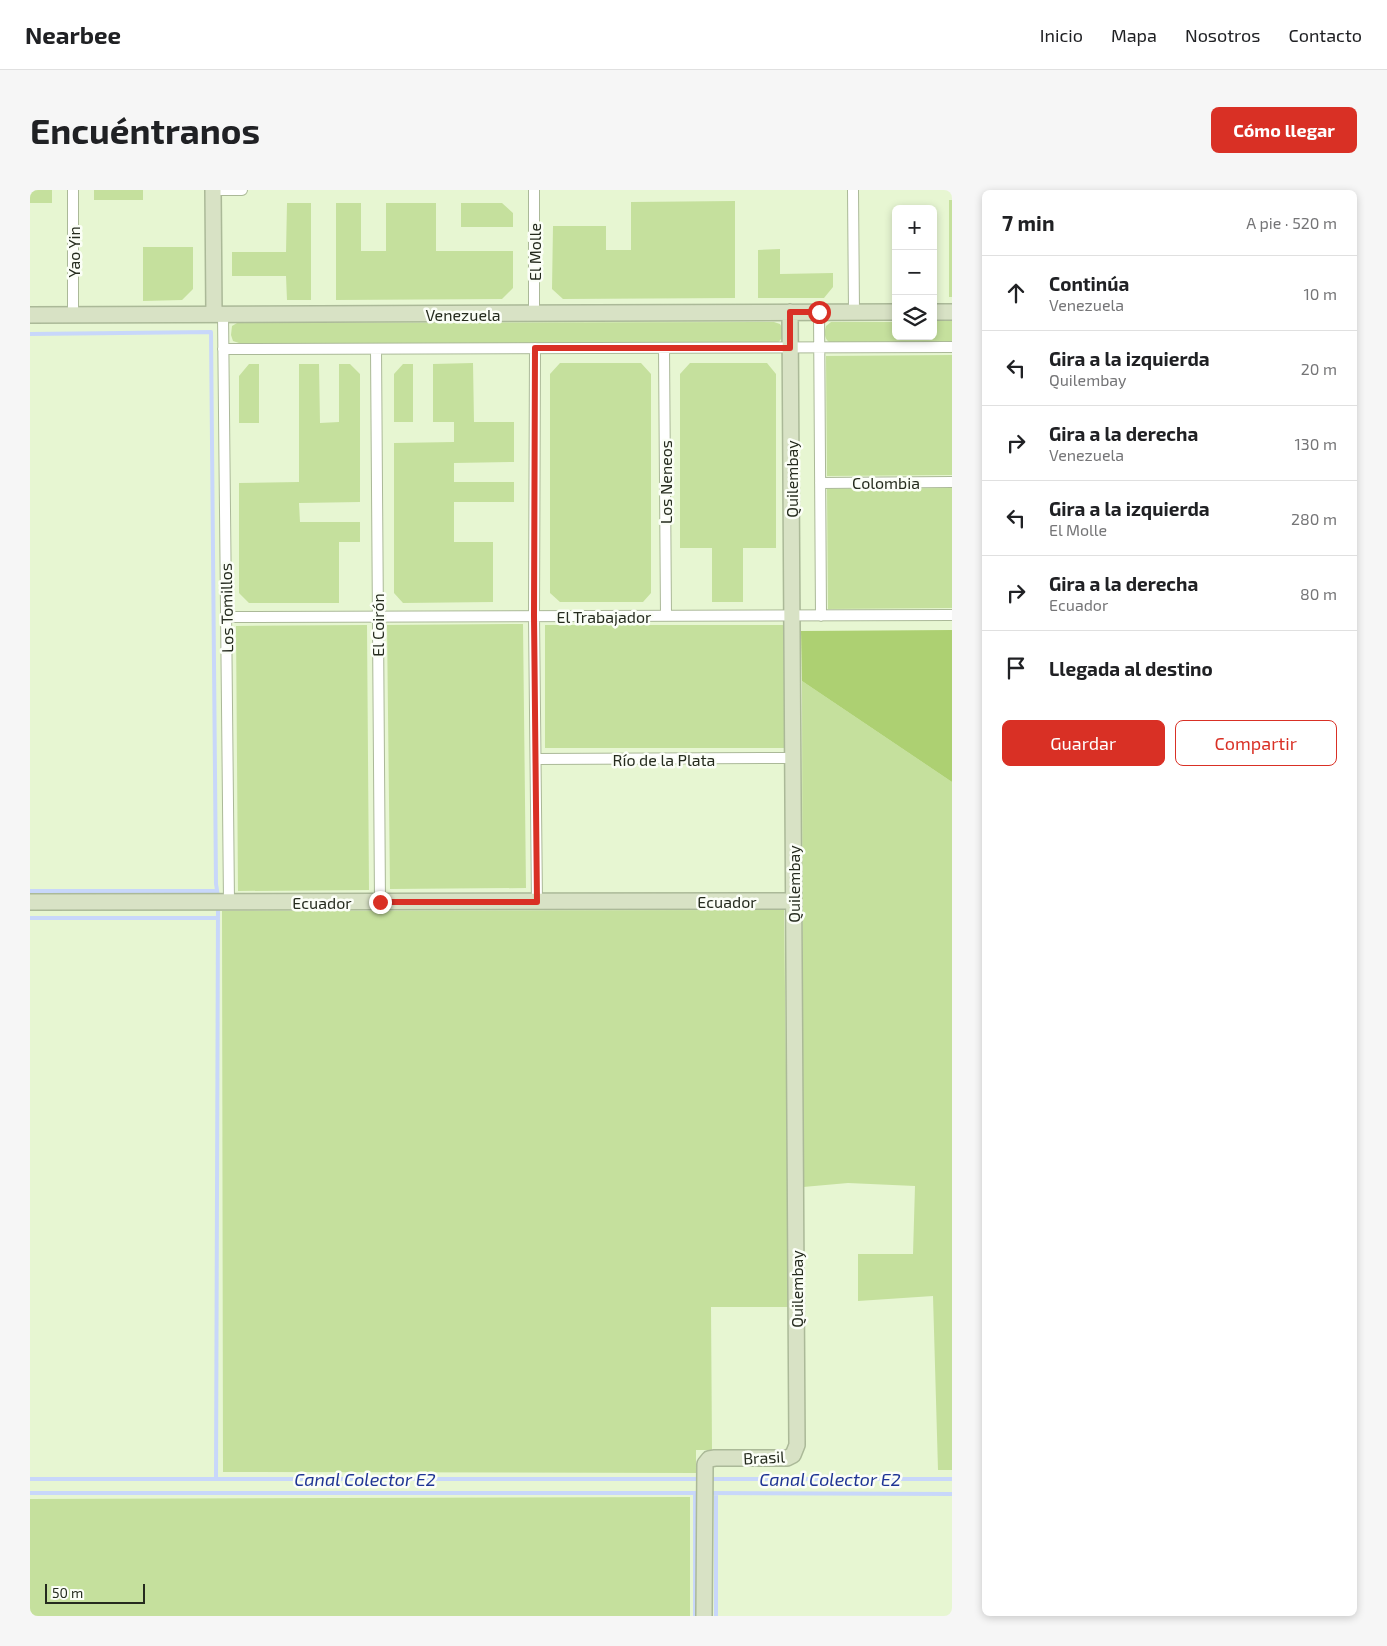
<!DOCTYPE html>
<html lang="es">
<head>
<meta charset="utf-8">
<style>
	body { margin:0; font-family:"Exo 2",sans-serif; background:#f6f6f6; color:#202124 }
	.controls { position:absolute; right:15px; top:15px; display:grid; overflow:hidden; border-radius:8px; box-shadow:0 2px 8px #0003 }
	.controls button { width:45px; height:45px; display:grid; place-items:center; padding:0; border:0; border-bottom:1px solid #e0e0e0; background:#fff; color:#202124; font:25px sans-serif }
	.scale { position:absolute; left:15px; bottom:12px; width:100px; box-sizing:border-box; padding-left:5px; border:2px solid #252b1e; border-top:0; font-size:14px; line-height:18px; white-space:nowrap; color:#252b1e; -webkit-text-stroke:4px #fbfef7; paint-order:stroke }
	.stop { position:absolute; width:15px; height:15px; margin:-11px; border:4px solid #d93025; border-radius:50%; background:#fff }
	.stop.end { background:#d93025; border-color:#fff; box-shadow:0 1px 5px #0008 }
	.list { margin:0; padding:0; list-style:none }
	h2 { display:flex; justify-content:space-between; align-items:center; height:65px; margin:0; padding:0 20px; font-size:21px }
	h2 small { font-size:16px; font-weight:400; color:#757577 }
	.list li { display:grid; grid-template-columns:32px 1fr auto; gap:15px; align-items:center; box-sizing:border-box; height:75px; padding:0 20px; border-top:1px solid #e0e0e0 }
	.list b { display:block; font-size:19px; white-space:nowrap }
	.list p { margin:0; font-size:16px; white-space:nowrap; color:#757577 }
	.list em { font-size:16px; font-style:normal; color:#757577 }
	.actions { display:flex; gap:10px; padding:15px 20px }
	.actions a { flex:1; padding:11px 0; border:1px solid #d93025; border-radius:8px; text-align:center; font-size:18px; color:#d93025 }
	.actions .main { background:#d93025; color:#fff }
	.icon { flex:none; width:28px; height:28px; fill:none; stroke:currentColor; stroke-width:2; stroke-linecap:round; stroke-linejoin:round }
	.map { position:relative; flex:none; width:922px; height:1426px; overflow:hidden; border-radius:8px }
	header { display:flex; align-items:center; gap:30px; box-sizing:border-box; height:70px; padding:0 25px; background:#fff; border-bottom:1px solid #e0e0e0 }
	header strong { font-size:24px }
	nav { display:flex; gap:28px; margin-inline-start:auto; font-size:18px }
	.intro { display:flex; align-items:center; justify-content:space-between; box-sizing:border-box; height:120px; padding:0 30px }
	h1 { margin:0; font-size:35px }
	.button { padding:12px 22px; border-radius:8px; background:#d93025; color:#fff; font-size:18px; font-weight:700 }
	main { display:flex; gap:30px; padding:0 30px }
	aside { flex:1; background:#fff; border-radius:8px; box-shadow:0 2px 8px #0003 }
	.map>svg:first-child { display:block }
</style>
</head>
<body>
<header>
<strong>Nearbee</strong>
<nav><a>Inicio</a><a>Mapa</a><a>Nosotros</a><a>Contacto</a></nav>
</header>
<div class="intro"><h1>Encuéntranos</h1><a class="button">Cómo llegar</a></div>
<main>
<div class="map">
<svg width="922" height="1426" viewBox="0 0 922 1426">
	<rect width="100%" height="100%" fill="#e7f6d2"/>
	<path fill="#c5e09d" d="M0,0H22V13H0Z
		M64,0H113V10H64Z
		M919,10H922V107H919Z
		M705,11V108L533,109L522,99L523,36H576V60H601V12Z
		M257,13H281V110H257L256,86H202V62H256Z
		M306,13H331V61H356V13H406V61H483V98L472,109L306,110Z
		M431,13H472L483,23V37H431Z
		M113,57H163V99L152,110L113,111Z
		M750,59V84L803,83V97L794,108H728V60Z
		M903,131H922V152L801,153C794,150 794,142 796,136L801,132H866V146H903Z
		M744,132L750,134C754,140 754,149 747,153H209L203,151L201,145L202,136L207,133Z
		M922,165V285L797,286L796,166Z
		M443,173L444,232H484V272L424,273V292H484V312H424V352H463V412L373,413L364,403V253L424,252V232H403V174Z
		M530,173H611L621,184V403L613,412H530L520,403V184Z
		M660,173H737L746,184V358H713V412H682V358H650V184Z
		M219,174H229V233H209V186Z
		M269,174H289L290,233L309,232V174H320L330,184V312L269,313L270,332H330V352H309V413H219L209,403V293L269,292Z
		M373,174H383V232H364V184Z
		M922,298V418L798,419L797,299Z
		M493,434L496,698L360,699L357,435Z
		M337,435L339,700L208,701L206,436Z
		M515,435H754V558H515Z
		M772,491L922,592V1280H908L903,1106L828,1111V1064H883L885,996L818,993L773,997Z
		M754,720L759,1117H681L682,1260H666V1283L193,1282L192,721Z
		M660,1307V1426H0V1309Z"/>
	<path fill="#add072" d="M922,440V592L772,491L771,441Z"/>
	<g fill="none" stroke-linecap="round" stroke-linejoin="round">
		<path stroke="#c8d7fa" stroke-width="4" d="M0,144L181,142L186,694L188,706
			M0,701H187
			M0,728H188
			M0,1289H669
			M186,1289L188,718
			M678,1289H922
			M0,1303H669
			M665,1303V1426
			M677,1303L922,1304
			M686,1303V1426"/>
		<g stroke="#abb998" stroke-width="12">
			<path id="street" d="M43,0V125
				M183,0H212
				M504,0V123
				M823,0L824,122
				M789,122L791,426
				M193,124L199,712
				M505,158L504,426L507,712
				M634,158L636,426
				M193,159L922,157
				M346,159L350,712
				M790,293L922,292
				M196,427L922,425
				M506,569L763,568"/>
		</g>
		<g stroke="#abb998" stroke-width="18">
			<path id="secondary" d="M183,0L184,124
				M903,122H922
				M0,125L866,122
				M0,712L763,711
				M674,1426L675,1274L679,1269L685,1268H757L763,1265L767,1255L760,122"/>
		</g>
		<use href="#street" stroke="#fff" stroke-width="10"/>
		<use href="#secondary" stroke="#d8e2c5" stroke-width="15"/>
	</g>
	<g fill="none" stroke-linecap="round" stroke-linejoin="round">
		<path stroke="#d93025" stroke-width="6" d="M350,712H507L504,426L505,158H760V122H789"/>
	</g>
	<g text-anchor="middle" dominant-baseline="central" stroke-width="5" stroke-linejoin="round" paint-order="stroke">
		<g font-size="16" fill="#252b1e" stroke="#fbfef7">
			<text transform="translate(43 62) rotate(-90)">Yao Yin</text>
			<text transform="translate(504 62) rotate(-90)">El Molle</text>
			<text x="433" y="124">Venezuela</text>
			<text transform="translate(761 289) rotate(-90)">Quilembay</text>
			<text transform="translate(635 292) rotate(-90)">Los Neneos</text>
			<text x="856" y="292">Colombia</text>
			<text transform="translate(196 418) rotate(-91)">Los Tomillos</text>
			<text x="574" y="426">El Trabajador</text>
			<text transform="translate(347 435) rotate(-90)">El Coirón</text>
			<text x="634" y="569">Río de la Plata</text>
			<text transform="translate(763 694) rotate(-90)">Quilembay</text>
			<text x="697" y="711">Ecuador</text>
			<text x="292" y="712">Ecuador</text>
			<text transform="translate(766 1099) rotate(-90)">Quilembay</text>
			<text transform="translate(734 1267) rotate(-3)">Brasil</text>
		</g>
		<g font-size="18" font-style="italic" fill="#1f3594" stroke="#fbfef7">
			<text x="335" y="1289">Canal Colector E2</text>
			<text x="800" y="1289">Canal Colector E2</text>
		</g>
	</g>
</svg>
<div class="controls">
<button>+</button>
<button>−</button>
<button><svg class="icon" aria-label="layers" viewBox="0 0 24 24"><path d="M12 4l9 5-9 5-9-5zM3 14l9 5 9-5"/></svg></button>
</div>
<div class="scale">50 m</div>
<div class="stop" style="left:789px;top:122px"></div>
<div class="stop end" style="left:350px;top:712px"></div>
</div>
<aside>
<h2>7 min<small>A pie · 520 m</small></h2>
<ul class="list">
<li><svg class="icon" aria-label="ahead" viewBox="0 0 24 24"><path d="M12 20V5M6 11l6-6 6 6"/></svg><div><b>Continúa</b><p>Venezuela</p></div><em>10 m</em></li>
<li><svg class="icon" aria-label="left" viewBox="0 0 24 24"><path d="M17 20v-9H6M10 6l-5 5 5 5"/></svg><div><b>Gira a la izquierda</b><p>Quilembay</p></div><em>20 m</em></li>
<li><svg class="icon" aria-label="right" viewBox="0 0 24 24"><path d="M7 20v-9h11M14 6l5 5-5 5"/></svg><div><b>Gira a la derecha</b><p>Venezuela</p></div><em>130 m</em></li>
<li><svg class="icon" aria-label="left" viewBox="0 0 24 24"><path d="M17 20v-9H6M10 6l-5 5 5 5"/></svg><div><b>Gira a la izquierda</b><p>El Molle</p></div><em>280 m</em></li>
<li><svg class="icon" aria-label="right" viewBox="0 0 24 24"><path d="M7 20v-9h11M14 6l5 5-5 5"/></svg><div><b>Gira a la derecha</b><p>Ecuador</p></div><em>80 m</em></li>
<li><svg class="icon" aria-label="arrive" viewBox="0 0 24 24"><path d="M6 21V4h12l-3 4 3 4H6"/></svg><div><b>Llegada al destino</b></div></li>
</ul>
<div class="actions"><a class="main">Guardar</a><a>Compartir</a></div>
</aside>
</main>
</body>
</html>
